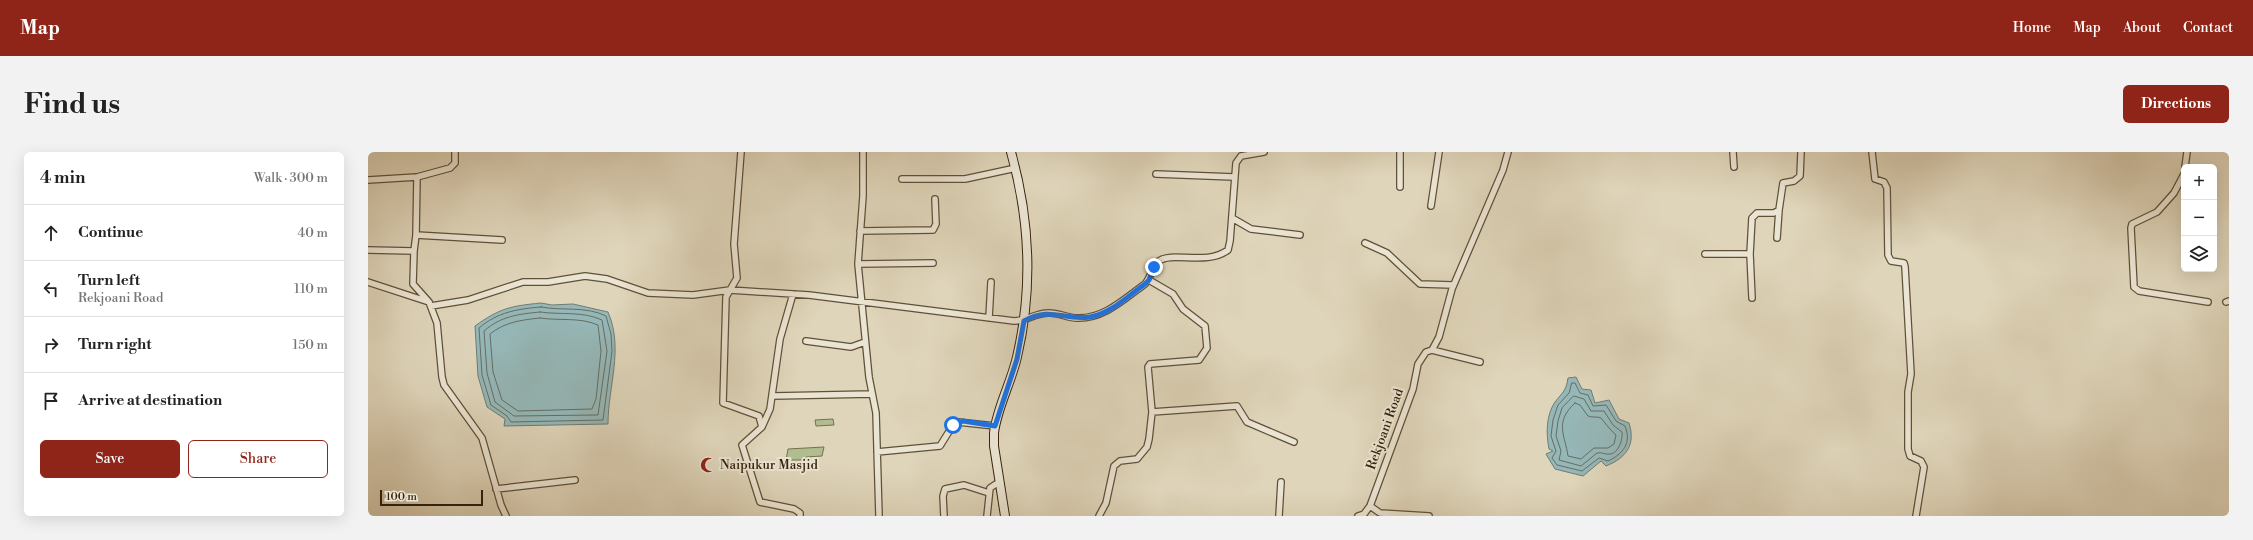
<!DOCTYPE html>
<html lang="en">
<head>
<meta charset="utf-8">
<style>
	body { margin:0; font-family:"Libre Bodoni",serif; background:#f2f2f2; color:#222 }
	.controls { position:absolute; right:12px; top:12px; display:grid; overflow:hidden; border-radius:6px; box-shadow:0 4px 16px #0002 }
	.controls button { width:36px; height:36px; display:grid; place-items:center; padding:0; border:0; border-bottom:1px solid #e0e0e0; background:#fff; color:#222; font:20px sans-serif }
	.scale { position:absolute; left:12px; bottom:10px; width:103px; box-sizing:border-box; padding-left:4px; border:2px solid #36230c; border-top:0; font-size:11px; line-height:14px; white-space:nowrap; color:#36230c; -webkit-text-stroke:3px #eae4d2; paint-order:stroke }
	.stop { position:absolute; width:12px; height:12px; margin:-9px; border:3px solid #1a73e8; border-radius:50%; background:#fff }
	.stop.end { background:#1a73e8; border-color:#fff; box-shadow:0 1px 4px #0008 }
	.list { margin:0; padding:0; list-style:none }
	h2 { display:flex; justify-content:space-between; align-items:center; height:52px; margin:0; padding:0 16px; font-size:17px }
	h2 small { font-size:13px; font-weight:400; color:#767676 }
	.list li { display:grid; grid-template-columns:26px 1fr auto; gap:12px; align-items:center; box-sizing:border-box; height:56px; padding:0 16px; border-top:1px solid #e0e0e0 }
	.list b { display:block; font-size:15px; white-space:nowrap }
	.list p { margin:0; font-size:13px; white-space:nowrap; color:#767676 }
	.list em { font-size:13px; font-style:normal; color:#767676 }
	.actions { display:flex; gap:8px; padding:12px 16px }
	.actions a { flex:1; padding:9px 0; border:1px solid #8f2418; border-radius:6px; text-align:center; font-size:14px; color:#8f2418 }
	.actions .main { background:#8f2418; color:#fff }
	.icon { flex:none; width:22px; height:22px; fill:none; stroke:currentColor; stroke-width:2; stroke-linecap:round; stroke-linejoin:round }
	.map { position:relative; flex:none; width:1861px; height:364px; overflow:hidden; border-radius:6px }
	header { display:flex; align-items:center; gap:24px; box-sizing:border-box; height:56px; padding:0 20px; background:#8f2418; color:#fff }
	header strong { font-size:19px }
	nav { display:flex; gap:22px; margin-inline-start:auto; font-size:14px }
	.intro { display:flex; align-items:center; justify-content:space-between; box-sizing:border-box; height:96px; padding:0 24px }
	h1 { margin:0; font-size:28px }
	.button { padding:10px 18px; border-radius:6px; background:#8f2418; color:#fff; font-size:14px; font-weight:700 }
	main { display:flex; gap:24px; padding:0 24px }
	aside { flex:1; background:#fff; border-radius:6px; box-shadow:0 4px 16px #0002 }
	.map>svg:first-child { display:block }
</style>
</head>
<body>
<header>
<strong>Map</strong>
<nav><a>Home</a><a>Map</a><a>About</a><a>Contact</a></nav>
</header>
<div class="intro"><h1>Find us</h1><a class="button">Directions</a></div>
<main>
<aside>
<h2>4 min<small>Walk · 300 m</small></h2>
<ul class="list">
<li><svg class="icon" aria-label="ahead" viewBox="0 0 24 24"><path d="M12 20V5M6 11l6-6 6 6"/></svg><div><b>Continue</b></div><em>40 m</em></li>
<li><svg class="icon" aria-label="left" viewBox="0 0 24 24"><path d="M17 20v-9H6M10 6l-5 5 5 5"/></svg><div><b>Turn left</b><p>Rekjoani Road</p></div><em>110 m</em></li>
<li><svg class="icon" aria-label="right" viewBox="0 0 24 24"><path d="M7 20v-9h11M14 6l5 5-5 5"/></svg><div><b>Turn right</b></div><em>150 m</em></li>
<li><svg class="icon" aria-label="arrive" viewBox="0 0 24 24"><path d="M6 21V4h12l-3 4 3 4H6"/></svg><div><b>Arrive at destination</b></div></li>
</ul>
<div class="actions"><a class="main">Save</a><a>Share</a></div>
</aside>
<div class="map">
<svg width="1861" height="364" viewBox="0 0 1861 364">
	<rect width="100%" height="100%" fill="#dfd5ba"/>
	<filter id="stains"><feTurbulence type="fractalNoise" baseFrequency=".005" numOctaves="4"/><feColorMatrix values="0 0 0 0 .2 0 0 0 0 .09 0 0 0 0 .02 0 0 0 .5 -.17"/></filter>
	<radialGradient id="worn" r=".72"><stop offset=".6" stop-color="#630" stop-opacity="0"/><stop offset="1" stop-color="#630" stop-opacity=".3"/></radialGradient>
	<path fill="#b1bd90" stroke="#74704e" d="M465,267L466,273L448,274L447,268Z
		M456,295L454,304L438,305L436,308H418L420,297Z"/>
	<path fill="#95b7b7" stroke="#6f7c73" d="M173,151L184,153L205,152L240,160C256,197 240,234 240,272L136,274L137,267L119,255L110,224L107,174C132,156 143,154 173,151Z
		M1208,225L1214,237L1223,238L1227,251L1241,248L1251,267L1261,271C1268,293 1258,306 1238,314L1233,309L1215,324L1187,317L1178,302L1185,299L1181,297C1178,282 1178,263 1187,250C1195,240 1198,239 1200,226Z"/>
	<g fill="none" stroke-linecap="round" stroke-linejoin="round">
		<path stroke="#666d62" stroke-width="1" d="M173,155C194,159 218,154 238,164L243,182L244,199L235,268L143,270L139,264L123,253L114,223L111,176C130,160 149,157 173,155Z
			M172,160C193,163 215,159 234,168L239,199L230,263L146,264L127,250L119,221L116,179C133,164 151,162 172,160Z
			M172,166C191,169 212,165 230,173L233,199L228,247L224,257L150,259L134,248L125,220L122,182C137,170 153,168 172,166Z
			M1204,231H1207L1212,241L1220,243L1225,254L1238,253L1248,269L1257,274C1264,291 1255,302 1240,309L1231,306L1214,319L1189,313L1184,306L1188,299L1183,284L1185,268L1190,253L1201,241Z
			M1206,244L1216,247L1223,259H1236L1245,273L1254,280C1255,288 1250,304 1239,302C1235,302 1234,300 1229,301L1213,314L1191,308L1193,299L1188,284L1190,269L1194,256Z
			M1207,251L1212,253L1220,264C1224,266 1229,264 1233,266C1234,267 1243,279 1248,283L1246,292L1240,296H1226L1213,307L1200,304C1197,283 1186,270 1207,251Z"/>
		<g stroke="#605038" stroke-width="8">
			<path id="street" d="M87,0V11L82,16L49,25L48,83L134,88
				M373,0L366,92L369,126L358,145L355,251L391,264L394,275L374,293L392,350L426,357L432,361V364
				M495,0V44L490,112L501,225L508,261L511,364
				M1032,0V35
				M1365,0L1366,15
				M1504,0L1507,27L1516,30L1519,36L1520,103L1523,109L1536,111L1537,115L1543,222L1540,240V297L1542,304L1553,309L1556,315L1548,364
				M1817,15L1819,0
				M788,22L866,25
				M1816,22L1806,41L1789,60L1764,72L1763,76L1766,135L1771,139L1840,150
				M534,27H597L648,16
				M0,28L49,25
				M1063,54L1071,0
				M864,66L883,77L932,83
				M492,79L565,78L568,72L567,47
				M1409,86L1411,58
				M997,91L1019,101L1052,132L1085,133
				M0,98L46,99L48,83
				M46,99L45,132L61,150L69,171L74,225L76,233L114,286L133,353L138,364
				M1337,102H1382
				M490,112L565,111
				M781,128L805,142L815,157L837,174L839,196L831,208L782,212L780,215L784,260
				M0,130L61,150
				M1384,146L1382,102L1384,66L1389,61H1406L1411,58L1415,31L1426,29L1432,24L1433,0
				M1858,150L1861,149
				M63,154L100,148L155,130H180L217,124L239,127L280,141L325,143L362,138L441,143L646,169C659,169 669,160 682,161C691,161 700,166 709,166C736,167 756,147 777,132C783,125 784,115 791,109C804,99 839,114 860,98L862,89L868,11L873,4L896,0
				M621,166L623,130
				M438,189L483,195L497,190
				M1064,198L1071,185L1084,137L1135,18L1140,0
				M1064,198L1112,210
				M405,244L504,242
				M394,275L402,257L412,187L425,142
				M509,300L572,294L585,273L590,270L627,274
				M128,337L207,328
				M1002,354L1012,361L1061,364
				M576,364L575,344L577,337L596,333L621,341
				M619,364L622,336L628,332L633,333
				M731,364L738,351L746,314L752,309L769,307L779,295L781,287L784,260L869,254L879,270L926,290
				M911,364L913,330
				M990,364L996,362L1002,354L1045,237L1050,212L1058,200L1064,198"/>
		</g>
		<g stroke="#36230c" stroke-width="10">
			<path id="secondary" d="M637,364L626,294V281C629,256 643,231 649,205C665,137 662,68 643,0"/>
		</g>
		<use href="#street" stroke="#eae4d2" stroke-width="5.5"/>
		<use href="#secondary" stroke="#eae4d2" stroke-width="8"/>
	</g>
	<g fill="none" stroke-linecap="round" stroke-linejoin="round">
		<path stroke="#1a73e8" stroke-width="5" d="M585,273L595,269L627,274L649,207L656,169C684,154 695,169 722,165C742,162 760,144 777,132L781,128L786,115"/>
	</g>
	<defs>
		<g id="mosque-bare" transform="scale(1.2)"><path d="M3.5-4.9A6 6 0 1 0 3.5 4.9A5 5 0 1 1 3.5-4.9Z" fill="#8f2418" stroke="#eae4d2" stroke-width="2.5" paint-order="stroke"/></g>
	</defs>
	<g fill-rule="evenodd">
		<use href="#mosque-bare" x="340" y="313"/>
	</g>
	<g text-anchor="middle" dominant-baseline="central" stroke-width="4" stroke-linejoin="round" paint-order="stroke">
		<g font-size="13" fill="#36230c" stroke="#eae4d2">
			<text transform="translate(1017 277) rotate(-70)">Rekjoani Road</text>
		</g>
		<g font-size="13" fill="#36230c" stroke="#eae4d2" text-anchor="start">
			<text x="352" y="313">Naipukur Masjid</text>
		</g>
	</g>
	<rect width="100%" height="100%" filter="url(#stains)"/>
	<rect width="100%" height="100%" fill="url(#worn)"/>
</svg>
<div class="controls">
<button>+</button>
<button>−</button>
<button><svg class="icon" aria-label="layers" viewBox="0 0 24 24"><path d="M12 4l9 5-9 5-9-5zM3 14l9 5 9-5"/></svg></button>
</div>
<div class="scale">100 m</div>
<div class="stop" style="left:585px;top:273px"></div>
<div class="stop end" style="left:786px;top:115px"></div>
</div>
</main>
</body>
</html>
